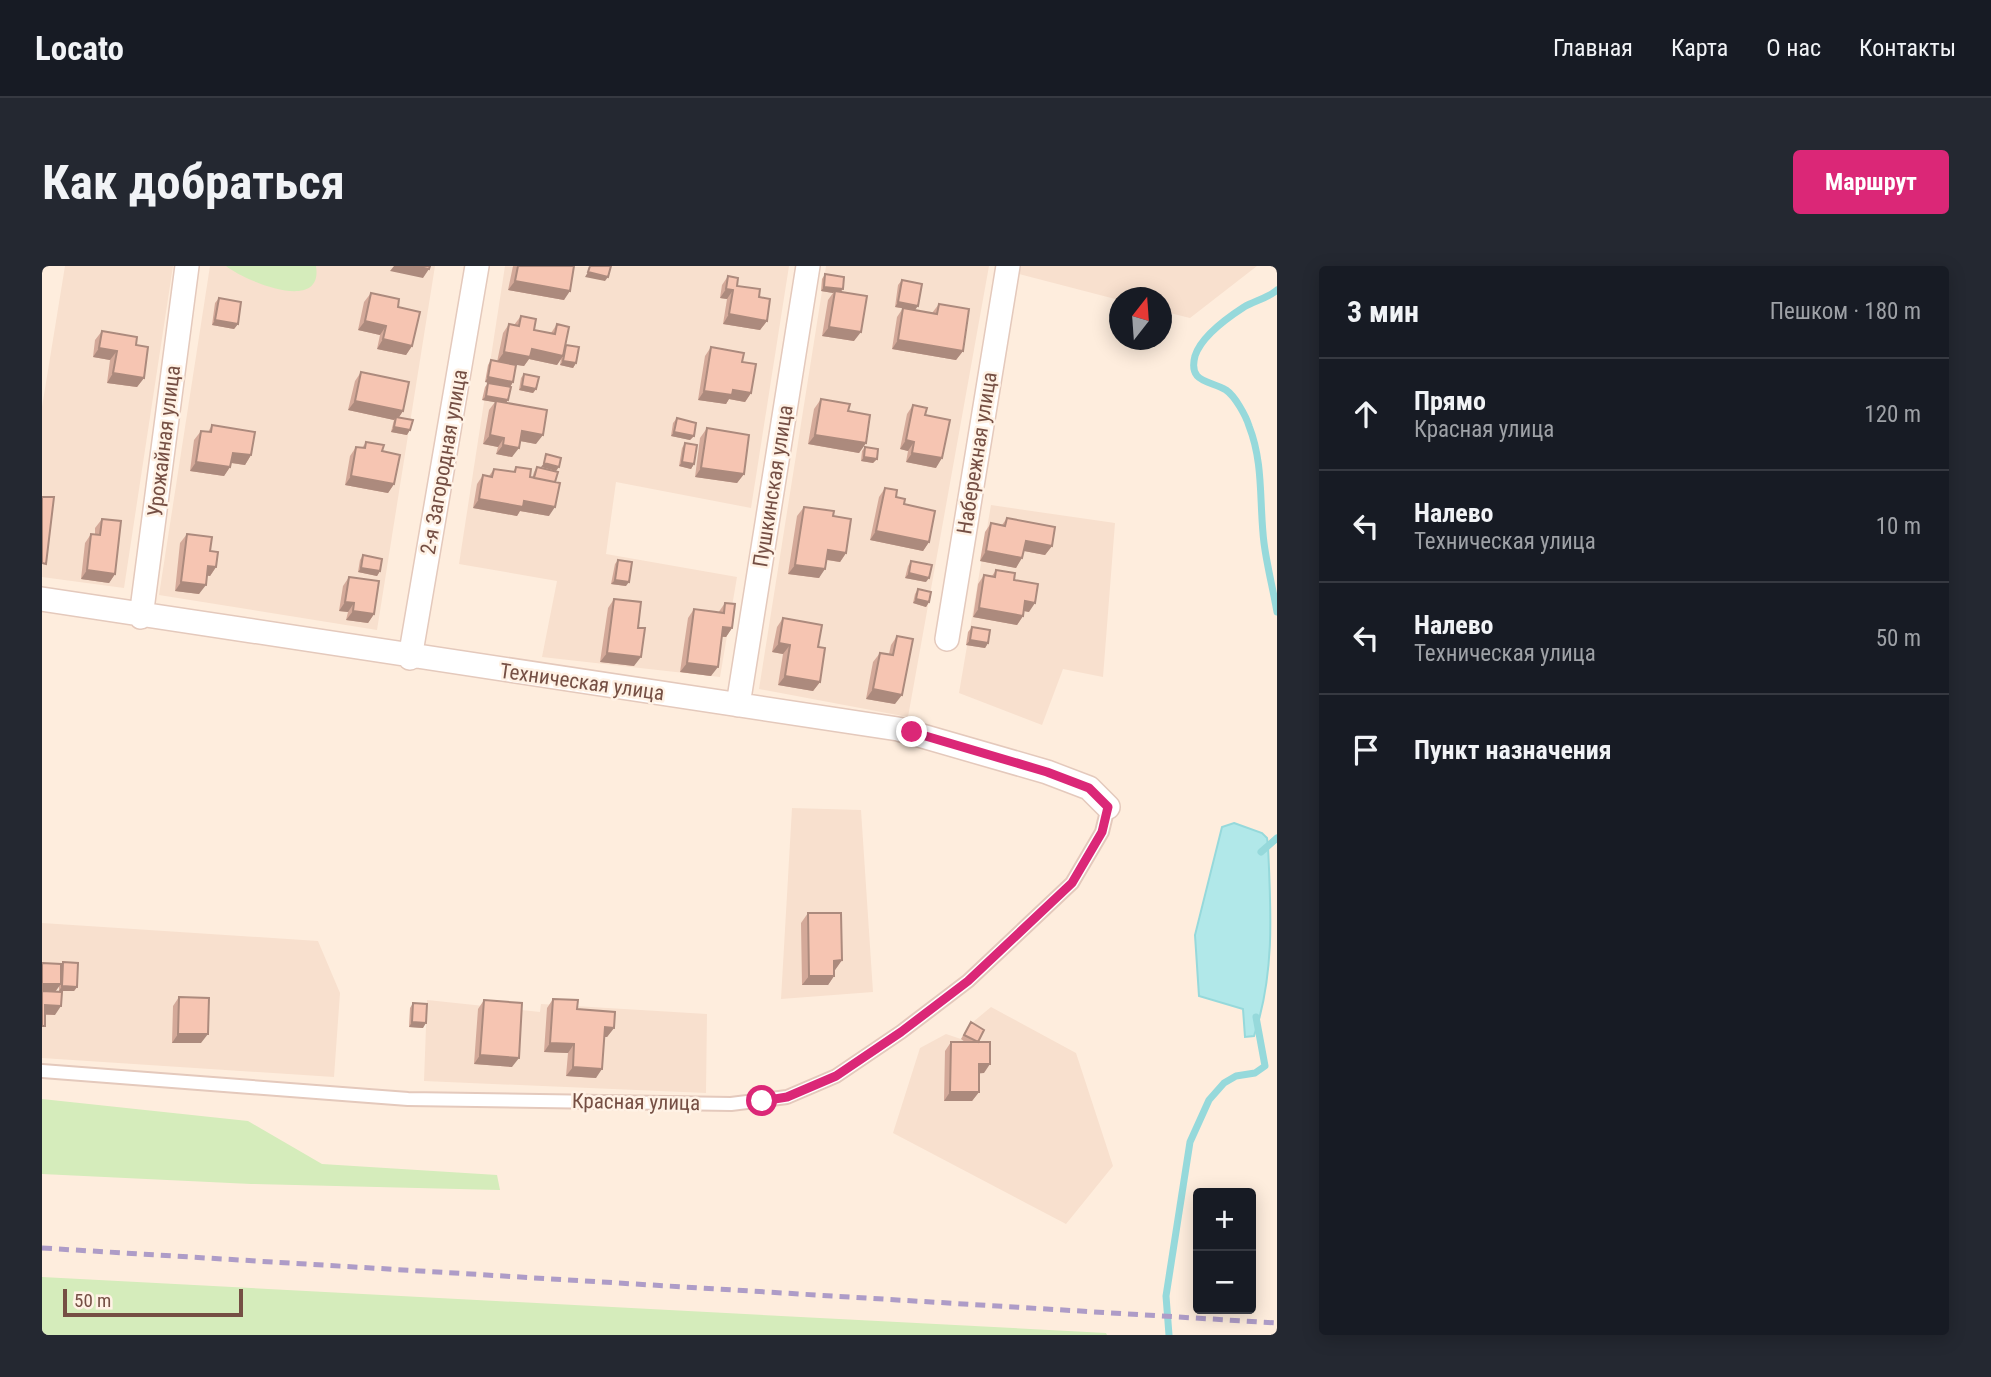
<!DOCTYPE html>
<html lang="ru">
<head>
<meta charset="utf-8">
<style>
	body { margin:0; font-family:"Roboto Condensed",sans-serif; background:#242831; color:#f1f3f6 }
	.controls { position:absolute; right:21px; bottom:21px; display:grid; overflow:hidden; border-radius:7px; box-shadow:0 4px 18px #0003 }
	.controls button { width:63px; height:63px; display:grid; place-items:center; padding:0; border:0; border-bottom:2px solid #363941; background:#171b24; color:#f1f3f6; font:35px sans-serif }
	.compass { position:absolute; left:1067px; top:21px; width:63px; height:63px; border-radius:50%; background:#171b24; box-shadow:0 4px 18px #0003; rotate:17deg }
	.scale { position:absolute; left:21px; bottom:18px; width:180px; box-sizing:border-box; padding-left:7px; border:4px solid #754f44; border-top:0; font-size:19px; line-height:24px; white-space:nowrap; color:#754f44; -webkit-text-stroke:5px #fff2e5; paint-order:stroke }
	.stop { position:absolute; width:21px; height:21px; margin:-16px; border:5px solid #db2777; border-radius:50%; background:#fff }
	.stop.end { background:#db2777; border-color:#fff; box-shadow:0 2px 7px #0008 }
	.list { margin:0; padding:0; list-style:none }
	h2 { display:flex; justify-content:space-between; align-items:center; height:91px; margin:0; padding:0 28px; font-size:30px }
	h2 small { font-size:23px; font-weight:400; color:#9ea1a6 }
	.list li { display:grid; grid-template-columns:46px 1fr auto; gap:21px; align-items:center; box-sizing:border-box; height:112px; padding:0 28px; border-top:2px solid #363941 }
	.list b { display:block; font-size:26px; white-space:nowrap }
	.list p { margin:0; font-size:23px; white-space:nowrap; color:#9ea1a6 }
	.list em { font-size:23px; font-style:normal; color:#9ea1a6 }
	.icon { flex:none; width:38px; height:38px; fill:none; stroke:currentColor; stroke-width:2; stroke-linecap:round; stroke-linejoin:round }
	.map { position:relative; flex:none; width:1235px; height:1069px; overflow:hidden; border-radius:7px }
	header { display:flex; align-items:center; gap:42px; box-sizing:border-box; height:98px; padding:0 35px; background:#171b24; border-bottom:2px solid #363941 }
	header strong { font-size:33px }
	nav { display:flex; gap:38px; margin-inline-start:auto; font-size:24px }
	.intro { display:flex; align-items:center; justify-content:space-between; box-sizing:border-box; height:168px; padding:0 42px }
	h1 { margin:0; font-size:49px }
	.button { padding:18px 32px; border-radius:7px; background:#db2777; color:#fff; font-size:24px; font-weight:700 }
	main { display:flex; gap:42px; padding:0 42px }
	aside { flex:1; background:#171b24; border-radius:7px; box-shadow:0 4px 18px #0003 }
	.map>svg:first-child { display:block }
</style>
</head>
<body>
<header>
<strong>Locato</strong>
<nav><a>Главная</a><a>Карта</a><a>О нас</a><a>Контакты</a></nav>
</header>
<div class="intro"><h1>Как добраться</h1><a class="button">Маршрут</a></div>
<main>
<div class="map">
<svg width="1235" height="1069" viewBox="0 0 1235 1069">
	<rect width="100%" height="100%" fill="#feeddd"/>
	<path fill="#f8e0ce" d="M23,0H131L82,322L0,311V141Z
		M168,0H393L335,364L117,329Z
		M463,0H747L709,242L574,216L564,288L695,311L678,411L500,391L515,315L417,298Z
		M784,0H947L866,451L717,423Z
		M979,0H1215L1148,52L1120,45V32H1078L1077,34L977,8Z
		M949,239L1073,257L1061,411L1021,403L1000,459L917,427Z
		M750,542L819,544L831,726L739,733Z
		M0,657L276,675L298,727L292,811L0,792Z
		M385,734L498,746L499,738L665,748L664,827L382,815Z
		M949,741L1034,787L1071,900L1024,958L851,867L878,782L904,768L919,773L925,761Z"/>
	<path fill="#d5ecbb" d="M184,0H274C282,49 201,14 184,0Z
		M0,833L206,855L280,898L455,909L458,924L209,918L0,908Z
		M0,1011L1064,1067L1065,1069H0Z"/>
	<path fill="#b1e8e9" stroke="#96d9db" stroke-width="2" d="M1192,557L1220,567L1225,572L1226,580C1229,644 1233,708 1212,770L1203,771L1201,743L1157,730L1153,669L1180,561Z"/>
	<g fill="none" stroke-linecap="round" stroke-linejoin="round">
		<path stroke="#96d9db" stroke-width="7" d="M1235,24C1226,32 1212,35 1202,41C1185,52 1159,71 1153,90C1146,117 1167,114 1184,124C1193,130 1204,150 1207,160C1222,198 1217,237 1222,277C1225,300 1231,323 1235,346
			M1219,586L1235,572
			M1127,1069L1124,1030L1148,876L1167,834L1182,817L1194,810L1213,807L1223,800L1214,751"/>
		<g stroke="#e4c9bc" stroke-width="16">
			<path id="lane" d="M0,805L366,833L689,838L745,831L794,810L859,766L926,715L1030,617L1060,566L1066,541"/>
		</g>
		<g stroke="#e4c9bc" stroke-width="26">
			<path id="street" d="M0,333L856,463L1005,506L1047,522L1066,541
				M99,351L145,0
				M905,373L966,0
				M368,392L435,0
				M696,439L766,0"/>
		</g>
		<use href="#lane" stroke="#fff" stroke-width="12"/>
		<use href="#street" stroke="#fff" stroke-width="23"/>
		<path stroke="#ae9cc7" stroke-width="5" stroke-dasharray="10 7" stroke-linecap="butt" d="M0,982L1235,1057"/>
	</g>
	<path fill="#d4a999" d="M471,0H532L522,34L466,24Z
		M783,8L801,23L799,26L812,75L780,70L786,34L791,27L779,25L780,13Z
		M686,10L695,20L717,31L725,55L718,64L681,58L685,33L678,32L680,19Z
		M860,14L873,44L890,47L897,38L921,85L914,94L850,83L855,51L861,42L864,43L853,41L856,19Z
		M329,27L356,41L370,80L364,89L335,83L338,69L316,64L322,36Z
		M177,32L196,58L192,63L170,59L173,37Z
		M479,50L492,64L509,67L515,58L523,80L534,97L531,102L518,99L519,93L515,99L487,93L482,100L460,96L471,116L468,121L443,116L446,99L449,94L455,96L461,67L467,58L472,59Z
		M60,65L102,112L95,121L65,117L68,94L51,91L53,74Z
		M669,81L700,96L709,127L703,136L687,133L684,138L656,134L663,90Z
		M319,106L361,145L357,151L365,169L349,166L352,154L306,144L313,115Z
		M482,108L494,123L491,127L477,124L479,112Z
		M446,117L466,134L464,137L494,178L478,175L470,191L454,188L456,181L441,178L447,144L453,136L440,134L443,121Z
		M779,133L806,145L824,177L817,187L766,178L772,143Z
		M871,139L883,149L894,202L864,196L866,185L858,183L865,148Z
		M635,152L652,170L648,174L629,170L631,157Z
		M170,159L209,189L203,199L189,197L188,201L182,210L148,205L152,174L159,165L166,166Z
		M665,162L702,208L695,217L653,211L658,172Z
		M324,176L340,185L352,218L346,227L303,219L308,190L314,181L320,182Z
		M643,177L652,198L649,203L637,200L640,182Z
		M823,181L835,193L831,197L819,195L820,185Z
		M474,201L490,212L492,206L495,201L507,250L478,245L475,250L431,242L435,218L441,209L447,210L452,203L471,206Z
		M843,222L862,238L887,276L881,285L828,274L837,231Z
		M762,241L791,250L804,287L798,296L785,294L777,312L746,308L755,250Z
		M965,252L1010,280L1003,289L982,285L974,302L938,295L943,266L949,257L960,259Z
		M60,253L73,308L67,317L39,313L43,277L49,268H53V262Z
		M145,268L168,285L174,301L168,310L165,309L157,328L133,325L138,277Z
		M321,289L338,305L335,310L316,306L318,294Z
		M576,294L584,320L569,318L573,298Z
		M869,295L884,316L863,312L866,300Z
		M954,304L972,314L987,346L982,345L981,350L975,359L931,351L936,318L942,309L950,310Z
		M307,311L332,348L326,357L304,354L306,346L297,345L301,320Z
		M876,323L887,336L884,341L871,337L873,328Z
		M572,333L596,362L592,400L558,396L566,342Z
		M683,337L690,362L684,371H680L669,410L638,406L646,352L652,343L676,347Z
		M741,352L778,416L771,425L736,419L741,388L730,386L735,361Z
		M930,361L946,377L943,382L924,379L926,366Z
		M855,370L853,438L824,433L831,396L838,387L847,388L849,379Z
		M766,647L800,694L793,704H792V710L786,719H760L759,657Z
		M21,696L35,721L32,725H17V720L13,726V749H3L0,697L19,699Z
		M137,731L159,777H130L131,740Z
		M511,733L572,762L565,771H562L554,812L524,810L526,787L502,786L505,742Z
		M442,734L470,801L432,798L436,743Z
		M371,737L381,762L367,761L368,742Z
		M929,756L936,776L942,807H937V826L930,835H902L903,785L909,776H923L919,773Z"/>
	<path fill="#ac8a7d" d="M352,0H372L387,3L381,12L348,5Z
		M546,6L566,11L563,15L543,11Z
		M473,15L528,25L522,34L466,24Z
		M782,21L801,23L797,27L793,25L791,27L779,25Z
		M684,23L691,24L685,33L678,32Z
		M856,36L876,40L873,44L853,41Z
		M687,48L725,55L718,64L681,58Z
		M173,54L196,58L192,63L170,59Z
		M323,55L344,60L338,69L316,64Z
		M787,61L819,66L812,75L780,70Z
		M341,73L370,80L364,89L335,83Z
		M856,74L921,85L914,94L850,83Z
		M57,82L75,85L68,94L51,91Z
		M490,83L521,90L515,99L487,93L482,100L455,96L462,86Z
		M521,95L534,97L531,102L518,99Z
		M71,107L102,112L95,121L65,117Z
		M446,111L471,116L468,121L443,116Z
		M480,120L494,123L491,127L477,124Z
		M691,124L709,127L703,136L687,133L684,138L656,134L662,125Z
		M444,130L466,134L463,138L440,134Z
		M313,135L361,145L355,154L354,151L352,154L306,144Z
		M352,161L368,164L365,169L349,166Z
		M480,165L501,169L494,178L473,174Z
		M632,166L652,170L648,174L629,170Z
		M448,169L462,172L456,181L441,178Z
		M773,169L824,177L817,187L766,178Z
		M864,174L872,176L866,185L858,183Z
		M461,179L477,182L470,191L454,188Z
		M191,187L209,189L203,199L184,196Z
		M870,187L900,192L894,202L864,196Z
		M822,191L835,193L831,197L819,195Z
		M154,196L188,201L182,210L148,205Z
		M640,196L652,198L649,203L637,200Z
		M502,197L517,201L514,205L499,201Z
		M659,202L702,208L695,217L653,211Z
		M309,210L352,218L346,227L303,219Z
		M437,233L482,235L513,241L507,250L478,245L475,250L431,242Z
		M834,265L887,276L881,285L828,274Z
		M984,275L1010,280L1003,289L977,284Z
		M786,284L804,287L798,296L780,293Z
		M944,285L980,292L974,302L938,295Z
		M753,299L783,303L777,312L746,308Z
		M166,300L174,301L168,310L160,309Z
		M319,302L338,305L335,310L316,306Z
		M45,304L73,308L67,317L39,313Z
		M867,307L887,312L884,316L863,312Z
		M573,314L587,316L584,320L569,318Z
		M139,316L164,319L157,328L133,325Z
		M874,333L887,336L884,341L871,337Z
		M983,335L993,337L987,346L977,344Z
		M303,336L312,337L306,346L297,345Z
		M937,342L981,350L975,359L931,351Z
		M311,345L332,348L326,357L304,354Z
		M681,361L690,362L684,371L675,370Z
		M928,374L946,377L943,382L924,379Z
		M737,377L748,379L741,388L730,386Z
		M565,387L599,391L592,400L558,396Z
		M645,397L676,401L669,410L638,406Z
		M743,410L778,416L771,425L736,419Z
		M831,423L860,429L853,438L824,433Z
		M800,694L793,704H785L792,695Z
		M767,710H792L786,719H760Z
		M0,718H19L12,727H0Z
		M20,720L35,721L32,725H17Z
		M3,739L19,740L13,749L0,748Z
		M370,756L384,757L381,762L367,761Z
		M563,761L572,762L565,771H556Z
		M136,768H166L159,777H130Z
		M508,777L532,778L526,787L502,786Z
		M438,789L477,792L470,801L432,798Z
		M937,798H948L942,807L931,808Z
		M531,801L560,803L554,812L524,810Z
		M908,826H937L930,835H902Z"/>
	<path fill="#f6c5b2" stroke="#ac8a7d" stroke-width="2" d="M372,0H388L387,3Z
		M476,0H532L528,25L473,15Z
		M548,0H569L566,11L546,6Z
		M783,8L802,11L801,23L782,21Z
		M686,10L696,12L695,20L718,23L717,31L728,33L725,55L687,48L691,24L684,23Z
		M860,14L880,18L876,40L856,36Z
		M793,25L825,30L819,66L787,61Z
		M329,27L357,33L356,41L378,46L370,80L341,73L344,60L323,55Z
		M177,32L199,36L196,58L173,54Z
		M897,38L927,43L921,85L856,74L861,42L895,48Z
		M479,50L494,53L492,64L513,68L515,58L527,61L521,90L490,83L488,91L462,86L467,58L477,60Z
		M60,65L95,71L94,79L106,81L102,112L71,107L75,85L57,82Z
		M524,79L537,81L534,97L521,95Z
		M669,81L702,87L700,96L714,98L709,127L691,124L690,129L662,125Z
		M449,94L474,99L471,116L446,111Z
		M319,106L367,116L361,145L313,135Z
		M482,108L497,111L494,123L480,120Z
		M446,117L469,121L466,134L444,130Z
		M779,133L808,138L806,145L828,149L824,177L773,169Z
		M454,135L505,144L501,169L480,165L477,182L461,179L462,172L448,169Z
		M871,139L885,142L883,149L908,154L900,192L870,187L872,176L864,174Z
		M354,151L371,154L368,164L352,161Z
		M635,152L654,157L652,170L632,166Z
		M170,159L213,166L209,189L191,187L188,201L154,196L159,165L169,166Z
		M665,162L707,169L702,208L659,202Z
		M324,176L342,179L340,185L358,189L352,218L309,210L314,181L323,182Z
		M643,177L655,179L652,198L640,196Z
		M823,181L836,183L835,193L822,191Z
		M504,188L519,192L517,201L502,197Z
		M474,201L489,203L488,211L518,217L513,241L482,235L481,241L437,233L441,209L450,211L452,203L473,206Z
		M495,201L516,206L513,216L492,212Z
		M843,222L855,224L854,231L863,233L862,238L893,245L887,276L834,265Z
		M0,231H12L4,298L0,297Z
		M762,241L792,245L791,250L809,253L804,287L786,284L783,303L753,299Z
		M965,252L1013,261L1010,280L984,275L980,292L944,285L949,257L963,260Z
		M60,253L79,255L73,308L45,304L49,268L58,269Z
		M145,268L170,271L168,285L176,286L174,301L166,300L164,319L139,316Z
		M321,289L340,293L338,305L319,302Z
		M576,294L590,296L587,316L573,314Z
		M869,295L890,299L887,312L867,307Z
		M954,304L973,307L972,314L996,318L993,337L983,335L981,350L937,342L942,309L953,311Z
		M307,311L337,315L332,348L311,345L312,337L303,336Z
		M876,323L889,326L887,336L874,333Z
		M572,333L599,336L596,362H603L599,391L565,387Z
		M683,337L693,338L690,362L681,361L676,401L645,397L652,343L682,347Z
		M741,352L780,359L776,381L783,382L778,416L743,410L748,379L737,377Z
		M930,361L948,364L946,377L928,374Z
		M855,370L871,373L860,429L831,423L838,387L851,389Z
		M766,647H799L800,694L792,695V710H767Z
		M21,696L36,697L35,721L20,720Z
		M0,697L19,698V718H0Z
		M0,725L20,726L19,740L3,739V760H0Z
		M137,731L167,732L166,768H136Z
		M511,733L536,734L535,743L573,746L572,762L563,761L560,803L531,801L532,778L508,777Z
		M442,734L480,737L477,792L438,789Z
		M371,737L385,738L384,757L370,756Z
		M929,756L942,764L936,776L922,769Z
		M909,776H948V798H937V826H908Z"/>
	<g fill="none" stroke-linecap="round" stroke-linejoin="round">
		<path stroke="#db2777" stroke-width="9" d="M720,835L745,831L794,810L859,766L926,715L1030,617L1060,566L1066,541L1047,522L1005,506L870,466"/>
	</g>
	<g text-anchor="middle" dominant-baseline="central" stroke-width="5" stroke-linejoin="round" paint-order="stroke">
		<g font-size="21" fill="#754f44" stroke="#fff2e5">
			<text transform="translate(122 175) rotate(-83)">Урожайная улица</text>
			<text transform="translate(935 187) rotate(-81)">Набережная улица</text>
			<text transform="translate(402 196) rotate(-80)">2-я Загородная улица</text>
			<text transform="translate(731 220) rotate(-81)">Пушкинская улица</text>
			<text transform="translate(540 416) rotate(8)">Техническая улица</text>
			<text transform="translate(594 836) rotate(1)">Красная улица</text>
		</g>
	</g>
</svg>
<div class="controls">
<button>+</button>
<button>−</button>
</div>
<svg class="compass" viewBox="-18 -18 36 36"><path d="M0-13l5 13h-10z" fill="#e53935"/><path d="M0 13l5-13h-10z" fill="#9ea1a6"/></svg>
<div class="scale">50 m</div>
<div class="stop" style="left:720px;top:835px"></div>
<div class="stop end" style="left:870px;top:466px"></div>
</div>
<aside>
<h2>3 мин<small>Пешком · 180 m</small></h2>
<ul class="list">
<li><svg class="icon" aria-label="ahead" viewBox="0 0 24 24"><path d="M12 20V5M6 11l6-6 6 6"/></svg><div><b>Прямо</b><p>Красная улица</p></div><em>120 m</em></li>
<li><svg class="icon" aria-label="left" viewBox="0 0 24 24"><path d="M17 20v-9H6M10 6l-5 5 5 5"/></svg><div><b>Налево</b><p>Техническая улица</p></div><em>10 m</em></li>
<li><svg class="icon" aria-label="left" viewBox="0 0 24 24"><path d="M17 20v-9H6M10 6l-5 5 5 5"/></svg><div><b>Налево</b><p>Техническая улица</p></div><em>50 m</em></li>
<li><svg class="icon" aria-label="arrive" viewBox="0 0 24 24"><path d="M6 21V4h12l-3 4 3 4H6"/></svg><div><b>Пункт назначения</b></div></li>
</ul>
</aside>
</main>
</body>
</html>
